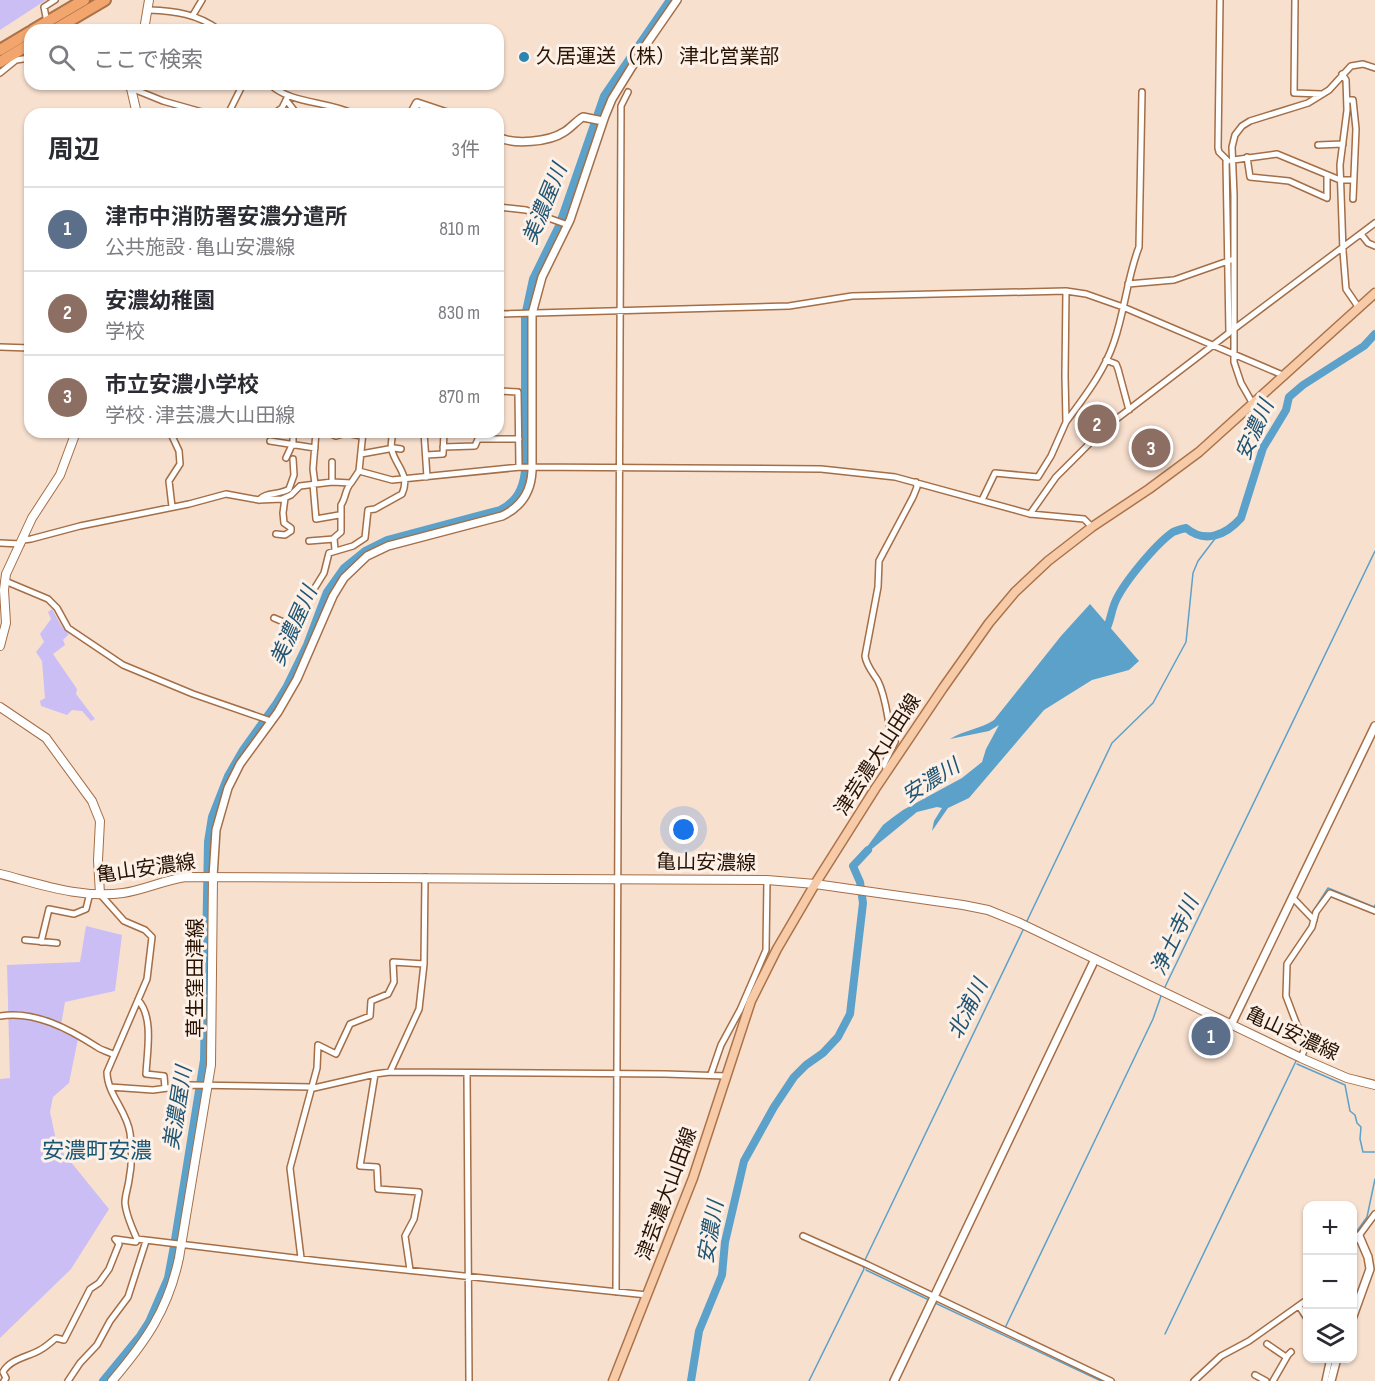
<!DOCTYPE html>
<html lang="ja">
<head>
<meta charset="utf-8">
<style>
	body { margin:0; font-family:"Sofia Sans Condensed","Noto Sans JP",sans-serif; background:#f2f2f3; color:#2b2b33 }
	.controls { position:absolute; right:18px; bottom:18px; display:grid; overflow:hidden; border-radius:12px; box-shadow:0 2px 4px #0004 }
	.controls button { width:54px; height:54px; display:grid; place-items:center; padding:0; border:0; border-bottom:2px solid #e1e1e2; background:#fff; color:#2b2b33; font:30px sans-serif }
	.you { position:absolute; left:684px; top:830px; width:21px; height:21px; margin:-15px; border:4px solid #fff; border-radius:50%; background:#1a73e8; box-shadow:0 0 0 9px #1a73e833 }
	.badge { display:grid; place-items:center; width:39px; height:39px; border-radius:50%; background:#b45309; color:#fff; font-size:20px; font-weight:700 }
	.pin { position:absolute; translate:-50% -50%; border:3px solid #fff; box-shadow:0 2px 6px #0006 }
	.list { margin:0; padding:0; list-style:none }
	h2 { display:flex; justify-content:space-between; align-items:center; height:78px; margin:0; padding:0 24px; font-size:26px }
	h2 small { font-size:20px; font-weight:400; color:#7c7c81 }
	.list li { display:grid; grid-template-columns:39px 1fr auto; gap:18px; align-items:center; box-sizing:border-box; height:84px; padding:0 24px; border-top:2px solid #e1e1e2 }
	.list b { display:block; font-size:22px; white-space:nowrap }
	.list p { margin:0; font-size:20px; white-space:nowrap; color:#7c7c81 }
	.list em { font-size:20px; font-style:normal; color:#7c7c81 }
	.icon { flex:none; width:33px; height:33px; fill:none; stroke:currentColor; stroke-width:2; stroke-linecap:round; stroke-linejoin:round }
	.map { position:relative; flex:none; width:1375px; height:1381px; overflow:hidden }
	.search { position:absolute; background:#fff; box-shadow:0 2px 4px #0004; left:24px; top:24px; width:480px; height:66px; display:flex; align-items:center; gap:15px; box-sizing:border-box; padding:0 21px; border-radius:18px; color:#7c7c81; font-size:22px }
	.panel { position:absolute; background:#fff; box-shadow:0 2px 4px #0004; left:24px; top:108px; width:480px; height:330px; border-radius:18px }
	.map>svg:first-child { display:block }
</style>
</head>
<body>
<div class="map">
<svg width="1375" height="1381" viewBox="0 0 1375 1381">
	<rect width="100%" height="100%" fill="#f8e0cf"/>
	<path fill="#cbbef4" d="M0,0H46L0,30Z
		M52,609L62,627L69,634L63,640L65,645L53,654L77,689L76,694L95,719L91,721L82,711L72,710L67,715L41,706L40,701L45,698L42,661L36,652L44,642L40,634L51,619L48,612Z
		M86,926L122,935L115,991L65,1002L60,1031L78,1039L69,1083L53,1097L50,1112L57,1145L109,1209L71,1269L0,1338V1079L10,1078L7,965L80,962Z"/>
	<path fill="#5ba1ca" d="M1090,604L1139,661L1129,670L1092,680L1044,710L969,798L948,808L932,831L934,821L942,808L937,807L917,812L856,862L883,825L892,818L903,810L962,778L982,762L986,749L999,725L989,731L950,739C964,730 981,729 994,720L1061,636Z"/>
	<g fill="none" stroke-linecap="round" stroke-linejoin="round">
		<path stroke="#5ba1ca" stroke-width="1.5" d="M1312,913L1328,888L1374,907L1375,905
			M1026,923L1112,743L1153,703L1186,642L1193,573L1198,561L1217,536
			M1164,989L1375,551
			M1297,1064L1345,1085L1350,1111L1355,1115L1357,1123L1361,1127L1360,1139L1363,1152H1375
			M1352,1238L1367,1217L1375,1179
			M864,1262L1024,928
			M866,1270L929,1300
			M933,1302L1101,1381
			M1005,1328L1153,1019L1161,996
			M1165,1334L1297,1059
			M809,1381L864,1269L863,1266"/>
		<path stroke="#5ba1ca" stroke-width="8" d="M1103,635C1110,625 1110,616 1114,605C1121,585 1156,544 1173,532C1177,530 1182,529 1186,528C1205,544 1226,535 1241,518L1263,448L1286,410L1289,397L1303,385L1364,346L1375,334
			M103,1381L140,1336L149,1322L168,1278L174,1246L204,1060L208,842L212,817L228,776L243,750L276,704L287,686L307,645L327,592L344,568L365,551L387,540L500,510C516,502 523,490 525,471V316L533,279L559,226L604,96L670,0
			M691,1381L699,1331L722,1275L725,1242L744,1161L774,1107L794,1077L806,1065L823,1053L838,1037L850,1014L863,903L860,882L853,866L868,850"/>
		<g stroke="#a46e46" stroke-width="8">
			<path id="minor" d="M1220,0L1218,148L1219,152L1228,161
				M1295,0L1294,93L1321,94
				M149,10C175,11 198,14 219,30
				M193,15L202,0
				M46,17L44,7L55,0
				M0,73L16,60L30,58
				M1342,74L1346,80L1347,110L1340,165L1343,251L1346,289L1359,308
				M121,84L163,101L209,114
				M270,84C289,104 329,101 354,114
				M286,100L297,114
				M1347,100H1353L1356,129L1353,199
				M228,114L243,84
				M273,114L282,108L288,96
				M1318,145L1343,144
				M1247,157L1250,177L1289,181L1327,198V175
				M1233,160L1277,154L1340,180H1353
				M498,207L526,210L568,225
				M1361,234L1368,243L1375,246
				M1128,284L1174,280L1231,260
				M498,314L789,306L852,296L1066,291L1086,294L1123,307L1285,376
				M1234,329L1375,223
				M0,347L30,348
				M1106,360L1116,364L1118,369L1129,410
				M498,365L500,390
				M498,391L518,392L519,467
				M1253,404L1241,383L1234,362V195L1232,147L1235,135L1242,126L1250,121L1308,103L1329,90L1351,66L1363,64L1375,68
				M1066,422C1085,396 1104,372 1114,342C1125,310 1127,278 1139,247L1142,92
				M327,432L336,436L346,433L361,436
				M424,432L427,477
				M413,434L424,432
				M172,436L179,451L180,464L169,481L172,507
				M270,441L315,448
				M443,447L475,446L478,439H519
				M361,454L394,448L401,449
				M426,455L443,454L444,432
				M286,458L293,443V432
				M332,462V482
				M359,471L363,432
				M313,484L316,519L339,515L341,517
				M315,484L313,469L316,432
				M259,500C265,492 280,495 289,489L294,475L293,459
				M982,500L995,473L1038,477L1051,456L1066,422L1065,376L1066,291
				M1030,514L1056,477L1106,427L1229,333L1226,161
				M276,534L285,535L291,531V528L284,523L283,513L285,498
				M23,540L31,539L80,526L189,504L226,494L259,500L282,499L291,495L300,486L332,482L351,483L359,471L392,480L521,467L821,469L895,477L1030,514L1084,519L1092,527
				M309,541L334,539
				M0,543L21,544
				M335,550L334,538L341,532V505C346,498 345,489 351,483
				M5,581L48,599L57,608L68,628L123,665L193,694L271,721
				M274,618L293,626L298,623L306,602L324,573L329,553L353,546L365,538L368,510L375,509L402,494C414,469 382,460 394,432
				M887,770L884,764L895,742L893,741C887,721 887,699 878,681C873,673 866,665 865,656L878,587L879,561L913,497L917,487L916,482
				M100,894L124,921L145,930L152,937L147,979L107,1072C107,1094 127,1111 130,1133C132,1148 132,1165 129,1180C128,1188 125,1195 125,1203C126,1215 132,1228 137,1239L319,1261L647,1295
				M1292,897L1314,920
				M25,940L57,943
				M41,942L49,909L74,914L86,909L90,893
				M138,1000C154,1017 147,1052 146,1074L164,1076L165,1088
				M0,1016C34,1010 69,1029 97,1047C102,1051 108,1051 114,1055
				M1301,1058L1307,1043L1297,1025L1286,996L1287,964L1312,927L1316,912L1330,893L1375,911
				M390,1072L419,1009L424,964L425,877
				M467,1073L469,1381
				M375,1074L360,1166L377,1167L378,1189L419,1192L414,1219L405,1236L410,1270
				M711,1074L721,1045L740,1010L766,950L767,880
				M110,1087L153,1090L190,1085L311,1087L314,1088L375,1074L390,1072L665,1074L726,1076
				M803,1236L868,1265L1111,1381
				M1352,1245L1375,1214
				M301,1258L290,1168L317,1068L318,1045L336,1054L350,1024L370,1016L371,1001L388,994L394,982L393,962L424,964
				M616,1292L621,106L628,92
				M1299,1306L1308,1320
				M1267,1344L1286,1357
				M1255,1375L1266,1381
				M4,1381L6,1378L3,1372C10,1359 28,1357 40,1350C46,1347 51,1342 56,1338L64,1340L90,1289L99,1283L109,1269L119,1244L115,1239L136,1242L137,1239
				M68,1381L80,1363L97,1345L110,1321L128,1297L146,1241
				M1194,1381L1221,1356L1249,1341L1308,1299
				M1273,1381L1288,1355L1291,1352
				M1325,1381L1330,1358"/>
		</g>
		<g stroke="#a46e46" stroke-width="10">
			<path id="tertiary" d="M411,114L417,103L450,114
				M498,137C514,145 549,142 564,132C571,128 576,121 583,117L603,121
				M213,877L216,830L228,788L240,764L278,712L297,679L333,596L344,578L367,556L388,546L502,516C521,507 531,492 532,471V314L542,277L570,220L605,116L612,99L641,52L677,0
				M1232,1023L1375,726
				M1352,1319L1370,1269L1368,1257L1359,1236
				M894,1381L1095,959
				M1331,1381L1337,1358"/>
		</g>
		<g stroke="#a46e46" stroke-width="10">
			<path id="secondary" d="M144,30L149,0
				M130,84L137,114
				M0,646L6,623L4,590L6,574L32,518L60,475L76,432
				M0,707L46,738L92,801L100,821L98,860L100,894
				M0,874C40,884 81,899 123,893C144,890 164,880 186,877L767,880L815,884L963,905L988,910L1020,923L1301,1058L1347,1078L1375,1085
				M112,1381C146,1341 168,1310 179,1258L211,1065L213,877"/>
		</g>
		<g stroke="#ab7349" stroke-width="11">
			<path id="primary" d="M613,1381L693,1178L751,1001L777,949L815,884L875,789L943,688L989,623L1015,592L1048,561L1092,527L1149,489L1199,452L1375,293"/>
		</g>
		<g stroke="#ab7349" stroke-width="14">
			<path id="motorway" d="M33,30L84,0
				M54,30L105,0
				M0,50L30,32
				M0,62L30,44"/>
		</g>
		<use href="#minor" stroke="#fff" stroke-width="5"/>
		<use href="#tertiary" stroke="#fff" stroke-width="7"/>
		<use href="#secondary" stroke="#fff" stroke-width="8"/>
		<use href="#primary" stroke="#f7caa8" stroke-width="8"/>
		<use href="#motorway" stroke="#f2a66e" stroke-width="10"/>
	</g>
	<circle fill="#2c84b2" stroke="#fcf0e7" stroke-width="2" cx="524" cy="57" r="6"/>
	<g text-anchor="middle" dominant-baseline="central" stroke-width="6" stroke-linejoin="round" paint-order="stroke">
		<g font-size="20" fill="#281304" stroke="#fcf0e7" text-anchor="start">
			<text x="536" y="57">久居運送（株） 津北営業部</text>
		</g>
		<g font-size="20" fill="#281304" stroke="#fcf0e7">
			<text transform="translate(878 755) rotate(-57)">津芸濃大山田線</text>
			<text transform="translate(706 863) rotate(1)">亀山安濃線</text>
			<text transform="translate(146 869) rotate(-8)">亀山安濃線</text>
			<text transform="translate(196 978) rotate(-90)">草生窪田津線</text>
			<text transform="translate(1292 1034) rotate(25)">亀山安濃線</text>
			<text transform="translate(667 1194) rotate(-70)">津芸濃大山田線</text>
		</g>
		<g font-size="21" font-style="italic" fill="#205573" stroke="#fcf0e7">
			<text transform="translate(545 204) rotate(-68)">美濃屋川</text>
			<text transform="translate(1255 430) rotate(-66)">安濃川</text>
			<text transform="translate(294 626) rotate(-66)">美濃屋川</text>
			<text transform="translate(931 781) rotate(-32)">安濃川</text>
			<text transform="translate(1175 936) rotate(-65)">浄土寺川</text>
			<text transform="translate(968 1009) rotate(-64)">北浦川</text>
			<text transform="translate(178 1108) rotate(-81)">美濃屋川</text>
			<text transform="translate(711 1232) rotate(-80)">安濃川</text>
		</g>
		<g font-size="22" fill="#195676" stroke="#fcf0e7">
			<text x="97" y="1151">安濃町安濃</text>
		</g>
	</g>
</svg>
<div class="controls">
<button>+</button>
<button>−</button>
<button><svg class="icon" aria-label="layers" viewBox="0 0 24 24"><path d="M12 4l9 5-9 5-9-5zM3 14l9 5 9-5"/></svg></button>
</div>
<div class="you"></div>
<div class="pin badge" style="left:1211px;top:1036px;background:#5c6f8a">1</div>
<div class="pin badge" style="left:1097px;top:424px;background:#8d6e63">2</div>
<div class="pin badge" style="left:1151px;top:448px;background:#8d6e63">3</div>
<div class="search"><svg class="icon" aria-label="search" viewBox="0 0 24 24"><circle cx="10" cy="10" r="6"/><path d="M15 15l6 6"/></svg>ここで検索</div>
<section class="panel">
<h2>周辺<small>3件</small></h2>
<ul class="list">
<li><span class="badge" style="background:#5c6f8a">1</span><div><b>津市中消防署安濃分遣所</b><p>公共施設 · 亀山安濃線</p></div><em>810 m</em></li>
<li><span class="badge" style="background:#8d6e63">2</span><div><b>安濃幼稚園</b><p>学校</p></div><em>830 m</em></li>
<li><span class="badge" style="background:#8d6e63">3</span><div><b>市立安濃小学校</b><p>学校 · 津芸濃大山田線</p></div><em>870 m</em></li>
</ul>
</section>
</div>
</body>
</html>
